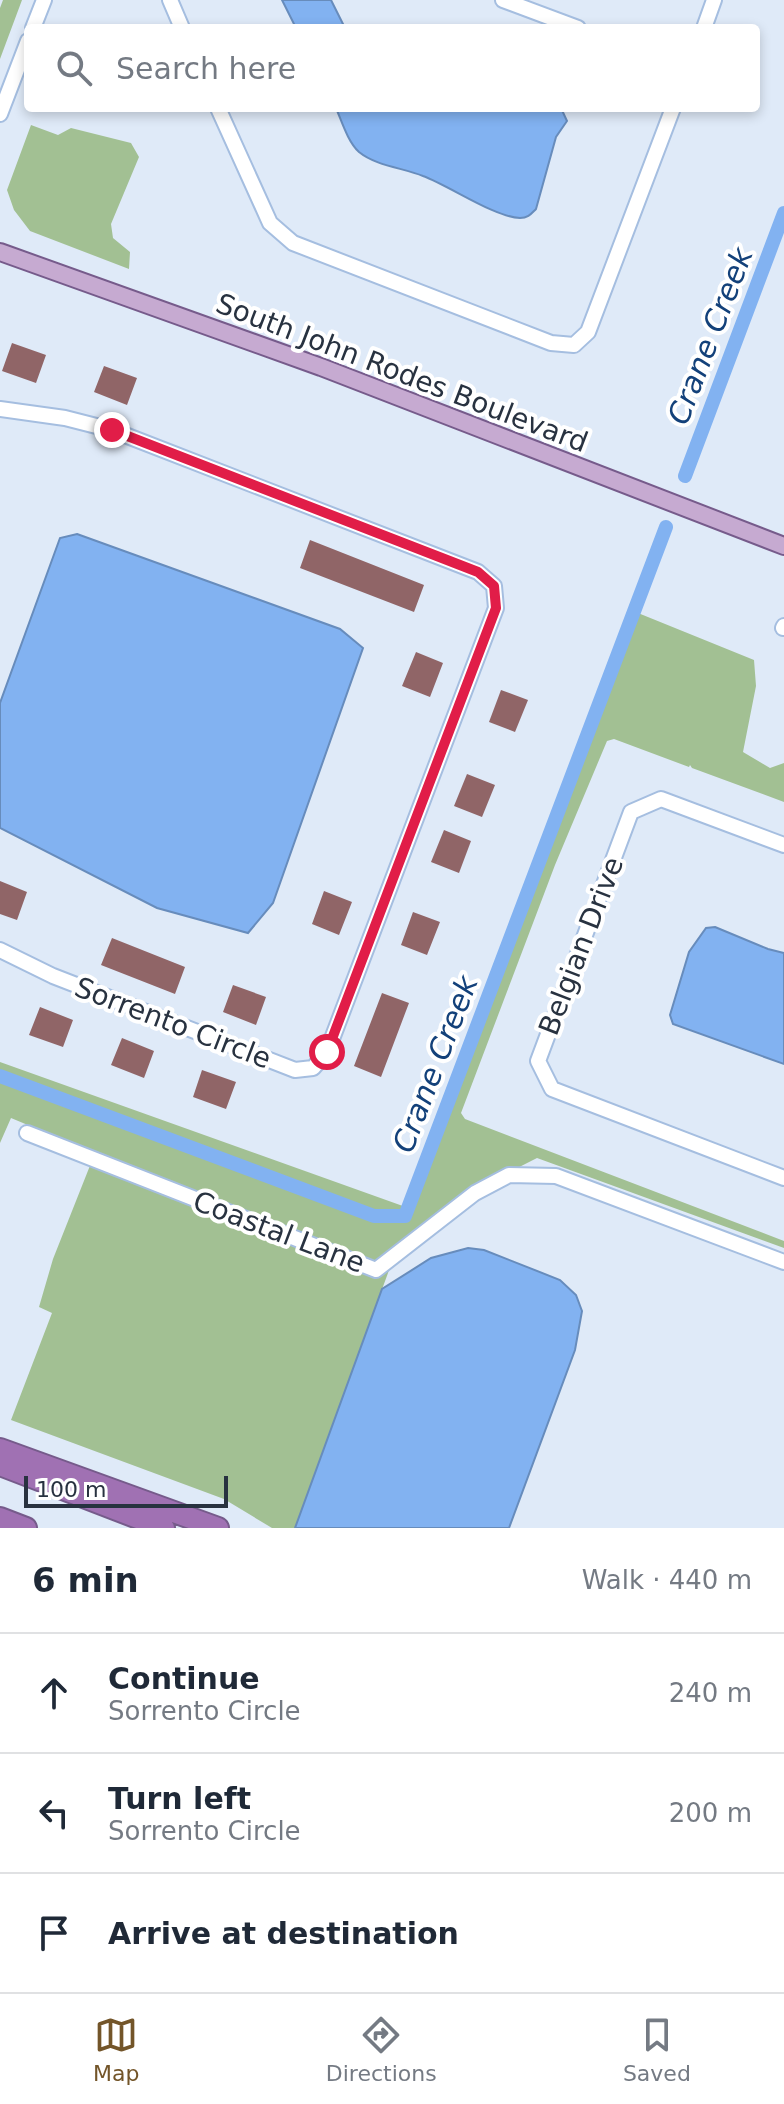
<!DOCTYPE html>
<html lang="en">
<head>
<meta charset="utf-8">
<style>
	body { margin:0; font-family:"DejaVu Sans",sans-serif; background:#f6f6f7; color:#1f2937 }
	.scale { position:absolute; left:24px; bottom:20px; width:204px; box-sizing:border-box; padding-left:8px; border:4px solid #283240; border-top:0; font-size:22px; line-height:28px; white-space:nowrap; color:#283240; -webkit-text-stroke:6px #fff; paint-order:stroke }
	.stop { position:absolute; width:24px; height:24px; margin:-18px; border:6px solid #e11d48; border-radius:50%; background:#fff }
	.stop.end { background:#e11d48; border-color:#fff; box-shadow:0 2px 8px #0008 }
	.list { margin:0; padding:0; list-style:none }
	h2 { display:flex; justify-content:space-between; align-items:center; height:104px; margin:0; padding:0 32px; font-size:34px }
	h2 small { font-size:26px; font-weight:400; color:#747a83 }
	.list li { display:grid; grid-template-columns:52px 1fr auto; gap:24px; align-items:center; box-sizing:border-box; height:120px; padding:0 32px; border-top:2px solid #e0e1e3 }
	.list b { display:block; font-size:30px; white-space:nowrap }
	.list p { margin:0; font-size:26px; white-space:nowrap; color:#747a83 }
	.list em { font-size:26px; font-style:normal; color:#747a83 }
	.icon { flex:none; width:44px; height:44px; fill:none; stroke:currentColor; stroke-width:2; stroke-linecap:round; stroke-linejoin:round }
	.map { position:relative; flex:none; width:784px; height:1528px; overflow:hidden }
	.search { position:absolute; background:#fff; box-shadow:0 4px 12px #0003; left:24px; right:24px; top:24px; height:88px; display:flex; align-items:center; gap:20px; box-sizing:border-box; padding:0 28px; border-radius:8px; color:#747a83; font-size:30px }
	.sheet { height:464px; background:#fff }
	nav { display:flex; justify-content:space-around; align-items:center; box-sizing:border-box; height:112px; border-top:2px solid #e0e1e3; background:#fff; font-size:22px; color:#747a83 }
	nav a { display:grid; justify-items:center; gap:4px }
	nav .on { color:#735529 }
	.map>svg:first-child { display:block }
</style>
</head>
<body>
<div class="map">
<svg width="784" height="1528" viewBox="0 0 784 1528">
	<rect width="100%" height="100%" fill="#dfeaf8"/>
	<path fill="#a2c093" d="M3,0H22L0,59V8Z
		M31,125L58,135L71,128L131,143L139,157L111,224L113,238L130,252L129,269L30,231L14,210L7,190Z
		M638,613L754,660L756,686L743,752L770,768L784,763V802L692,768L690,765L689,767L614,739L607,741L555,865L461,1113L465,1119L784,1241V1248L537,1158L472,1191L392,1262L295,1528H272L224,1499L11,1420L52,1313L39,1307L53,1259L95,1153L11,1118L0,1143V1062L414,1210L452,1090Z"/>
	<path fill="#82b2f1" stroke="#678cbc" stroke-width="2" d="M282,0H331L345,28H296Z
		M336,108H561L567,121L556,137L536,209C531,214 528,218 520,218C494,217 450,186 423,176C404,168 376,166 359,152C348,142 342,122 336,108Z
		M77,534L340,629L363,648L273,903L248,933L157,908L0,828V703L60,538Z
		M715,927L768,949L784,953V1064L673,1024L670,1015L689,952L706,928Z
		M468,1248L484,1250L560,1280L576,1295L582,1311L575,1350L509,1528H295L382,1289L431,1258Z"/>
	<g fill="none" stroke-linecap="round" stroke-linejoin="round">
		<path stroke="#82b2f1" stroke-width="14" d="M685,476L784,213
			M0,1076L374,1216H405L666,527"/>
	</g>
	<path fill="#906567" d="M12,343L46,355L36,383L2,371Z
		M104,366L137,378L127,405L94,392Z
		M310,540L424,585L414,612L300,568Z
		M416,652L443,663L430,697L402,686Z
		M501,690L528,700L515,732L489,722Z
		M467,774L495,785L482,817L454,806Z
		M444,830L471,841L459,873L431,862Z
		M0,881L27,892L17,920L0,914Z
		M324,891L352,902L339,935L312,924Z
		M413,912L440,922L427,955L401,945Z
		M112,938L185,967L175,994L101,965Z
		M233,985L266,997L256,1025L223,1012Z
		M382,993L409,1003L381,1077L354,1066Z
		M40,1007L73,1020L63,1047L29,1035Z
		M122,1038L154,1051L144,1078L111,1065Z
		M202,1070L236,1082L226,1109L193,1097Z"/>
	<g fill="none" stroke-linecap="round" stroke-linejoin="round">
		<g stroke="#a5bee0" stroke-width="18">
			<path id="minor" d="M170,0L182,28
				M503,0L578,28
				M33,28L44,0
				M704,28L714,0
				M218,108L270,223L293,243L551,343L574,345L588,332L673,108
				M0,114L28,41
				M0,409L65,418L112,430L478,572L494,586L496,608L327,1052L313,1068L295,1070L53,976L0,950
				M783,628L784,626
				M784,845L661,799L631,812L538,1061L552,1089L784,1178
				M27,1133L376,1270L475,1193L509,1175L556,1176L784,1262"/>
		</g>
		<g stroke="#765b8b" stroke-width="20">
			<path id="major" d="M0,252L321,367L784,546"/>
		</g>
		<g stroke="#765b8b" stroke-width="24">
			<path id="highway" d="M0,1449L218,1528
				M0,1465L164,1528
				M0,1518L26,1528"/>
		</g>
		<use href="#minor" stroke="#fff" stroke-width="14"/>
		<use href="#major" stroke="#c6aad1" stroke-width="16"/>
		<use href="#highway" stroke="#a071b3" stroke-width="20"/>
	</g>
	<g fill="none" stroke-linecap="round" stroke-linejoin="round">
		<path stroke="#e11d48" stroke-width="10" d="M112,430L478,572L494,586L496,608L327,1052"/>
	</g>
	<g text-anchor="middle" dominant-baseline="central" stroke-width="8" stroke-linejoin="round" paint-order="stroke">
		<g font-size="28" fill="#283240" stroke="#fff">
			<text transform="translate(402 373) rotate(21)">South John Rodes Boulevard</text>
			<text transform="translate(581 946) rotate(-69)">Belgian Drive</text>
			<text transform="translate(173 1023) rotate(21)">Sorrento Circle</text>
			<text transform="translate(279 1232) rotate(21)">Coastal Lane</text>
		</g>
		<g font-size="30" font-style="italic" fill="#13417a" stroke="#fff">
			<text transform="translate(710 336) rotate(-69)">Crane Creek</text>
			<text transform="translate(435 1064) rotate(-69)">Crane Creek</text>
		</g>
	</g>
</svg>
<div class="scale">100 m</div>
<div class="stop" style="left:327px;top:1052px"></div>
<div class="stop end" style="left:112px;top:430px"></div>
<div class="search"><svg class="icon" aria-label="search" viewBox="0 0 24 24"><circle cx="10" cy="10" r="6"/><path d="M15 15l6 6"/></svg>Search here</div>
</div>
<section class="sheet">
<h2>6 min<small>Walk · 440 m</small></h2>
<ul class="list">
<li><svg class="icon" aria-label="ahead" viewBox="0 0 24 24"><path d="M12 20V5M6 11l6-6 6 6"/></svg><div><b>Continue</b><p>Sorrento Circle</p></div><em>240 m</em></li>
<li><svg class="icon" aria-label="left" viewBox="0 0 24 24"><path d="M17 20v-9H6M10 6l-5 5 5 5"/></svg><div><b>Turn left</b><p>Sorrento Circle</p></div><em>200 m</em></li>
<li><svg class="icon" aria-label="arrive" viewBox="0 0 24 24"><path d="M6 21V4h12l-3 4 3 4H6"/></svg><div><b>Arrive at destination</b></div></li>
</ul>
</section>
<nav>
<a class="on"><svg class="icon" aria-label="map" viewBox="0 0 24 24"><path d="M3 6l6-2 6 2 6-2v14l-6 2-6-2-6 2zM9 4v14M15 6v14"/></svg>Map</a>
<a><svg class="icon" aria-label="directions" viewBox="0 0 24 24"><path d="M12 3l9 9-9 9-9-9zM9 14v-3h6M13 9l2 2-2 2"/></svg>Directions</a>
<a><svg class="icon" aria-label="saved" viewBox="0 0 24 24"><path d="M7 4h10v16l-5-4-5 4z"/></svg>Saved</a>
</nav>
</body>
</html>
